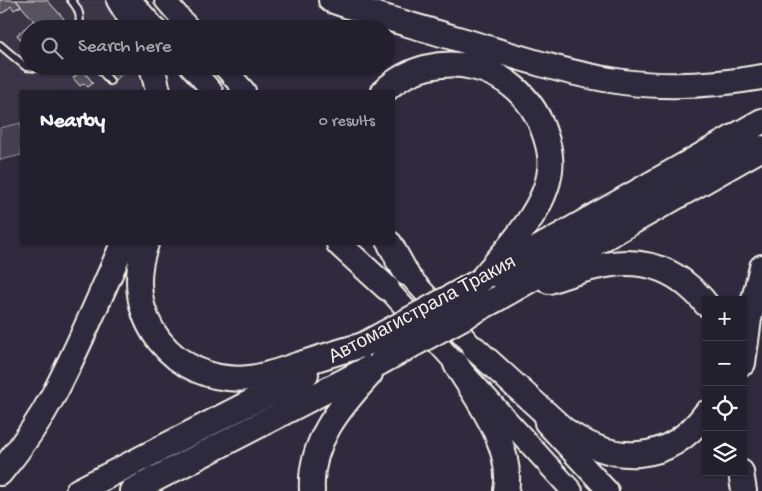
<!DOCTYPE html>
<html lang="en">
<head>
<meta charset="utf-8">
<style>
	body { margin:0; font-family:"Gochi Hand",sans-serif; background:#2b2836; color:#f1f3f6 }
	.controls { position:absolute; right:15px; bottom:15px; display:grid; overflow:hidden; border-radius:0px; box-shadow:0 1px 4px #0004 }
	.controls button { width:45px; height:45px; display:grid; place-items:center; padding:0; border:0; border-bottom:1px solid #403e4a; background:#23202e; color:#f1f3f6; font:25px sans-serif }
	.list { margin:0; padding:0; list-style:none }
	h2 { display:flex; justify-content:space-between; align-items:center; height:65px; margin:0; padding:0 20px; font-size:21px }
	h2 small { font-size:16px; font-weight:400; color:#a3a3aa }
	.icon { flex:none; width:28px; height:28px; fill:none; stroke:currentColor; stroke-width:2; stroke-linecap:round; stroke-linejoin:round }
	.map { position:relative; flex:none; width:762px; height:491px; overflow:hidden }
	.search { position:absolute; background:#23202e; box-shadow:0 1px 4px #0004; left:20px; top:20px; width:375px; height:55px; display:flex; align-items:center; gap:12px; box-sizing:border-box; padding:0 18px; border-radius:28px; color:#a3a3aa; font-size:19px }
	.panel { position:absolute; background:#23202e; box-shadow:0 1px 4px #0004; left:20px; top:90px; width:375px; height:155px; border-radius:0px }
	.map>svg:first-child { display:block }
</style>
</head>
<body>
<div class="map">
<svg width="762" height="491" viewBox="0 0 762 491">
	<rect width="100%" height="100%" fill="#2f2a3d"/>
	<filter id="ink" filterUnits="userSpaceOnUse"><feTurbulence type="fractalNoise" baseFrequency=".02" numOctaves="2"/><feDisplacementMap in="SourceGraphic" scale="10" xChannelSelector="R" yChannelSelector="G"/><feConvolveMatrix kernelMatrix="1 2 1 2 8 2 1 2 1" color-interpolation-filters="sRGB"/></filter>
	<g filter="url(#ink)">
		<path fill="#3b3647" d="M0,0H109L124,29H29V66H139L141,70L140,91H21V123L0,128Z"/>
		<path fill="#454050" stroke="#9c989c" d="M21,123V155L0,160V128Z"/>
		<path fill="#56525f" stroke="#f4f1e8" d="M0,0H16L21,6L14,10L11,6L3,13L0,12Z
			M16,0H47L67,22L60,29H41Z
			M34,20L41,29H29V49L17,35Z
			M103,66H120L125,72L115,80Z
			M83,70L93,83L88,87L84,83L80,86L73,78Z"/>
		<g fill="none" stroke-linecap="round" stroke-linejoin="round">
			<g stroke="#f4f1e8" stroke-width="10">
				<path id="service" d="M71,0C79,9 82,17 78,29
					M0,45L26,67L37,68L39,66
					M97,66L110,81"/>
			</g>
			<g stroke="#f4f1e8" stroke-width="24">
				<path id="primary" d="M131,0L156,29
					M165,0L190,29
					M190,66L212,91
					M223,66L245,91
					M396,261L485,360
					M377,277L572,491
					M545,423L608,491"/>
			</g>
			<g stroke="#f4f1e8" stroke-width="28">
				<path id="motorway" d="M119,0L137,29
					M331,0C373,15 416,26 458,39C512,55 566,74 623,82C669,88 717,85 762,77
					M152,66L158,91
					M384,91C435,43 519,63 543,129C548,142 552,156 550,170C546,210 505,251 480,281
					M146,244C119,315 174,386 250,378C266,376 282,370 297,365C319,358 341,351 363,345
					M339,244L387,288
					M390,244L406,273
					M493,274L762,121
					M549,281C594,266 638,250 681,280C690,287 699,294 706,304
					M495,300L762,148
					M475,349L563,429C613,465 668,465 706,413
					M743,363L749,319L762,267
					M456,364C478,401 514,446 506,491
					M741,472L744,491
					M0,473C20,449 39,422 54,394C80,345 101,294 123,244
					M78,491L306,374
					M132,491L381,362
					M312,491C309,443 339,408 370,374"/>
			</g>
			<use href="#service" stroke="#2f2a3d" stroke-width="6"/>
			<use href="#primary" stroke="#2f2a3d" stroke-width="20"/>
			<use href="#motorway" stroke="#2f2a3d" stroke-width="24"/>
			<g stroke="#f4f1e8" stroke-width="28" stroke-linecap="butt">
				<path id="motorway-bridge" d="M363,345L480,281
					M381,362L495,300"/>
			</g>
			<use href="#motorway-bridge" stroke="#2f2a3d" stroke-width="24"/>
		</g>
	</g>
	<g text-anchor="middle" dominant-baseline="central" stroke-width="4" stroke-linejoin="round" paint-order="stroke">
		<g font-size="19" fill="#f4f1e8" stroke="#2f2a3d">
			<text transform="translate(423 311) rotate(-28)">Автомагистрала Тракия</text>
		</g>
	</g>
</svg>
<div class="controls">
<button>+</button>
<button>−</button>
<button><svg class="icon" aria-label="locate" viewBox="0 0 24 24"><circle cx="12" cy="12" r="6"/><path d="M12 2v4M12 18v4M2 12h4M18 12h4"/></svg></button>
<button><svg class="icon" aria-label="layers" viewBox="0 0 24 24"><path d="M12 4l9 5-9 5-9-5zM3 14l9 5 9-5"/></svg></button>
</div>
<div class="search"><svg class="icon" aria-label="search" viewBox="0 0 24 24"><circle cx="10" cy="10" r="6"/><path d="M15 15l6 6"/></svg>Search here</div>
<section class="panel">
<h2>Nearby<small>0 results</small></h2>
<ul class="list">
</ul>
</section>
</div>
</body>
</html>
